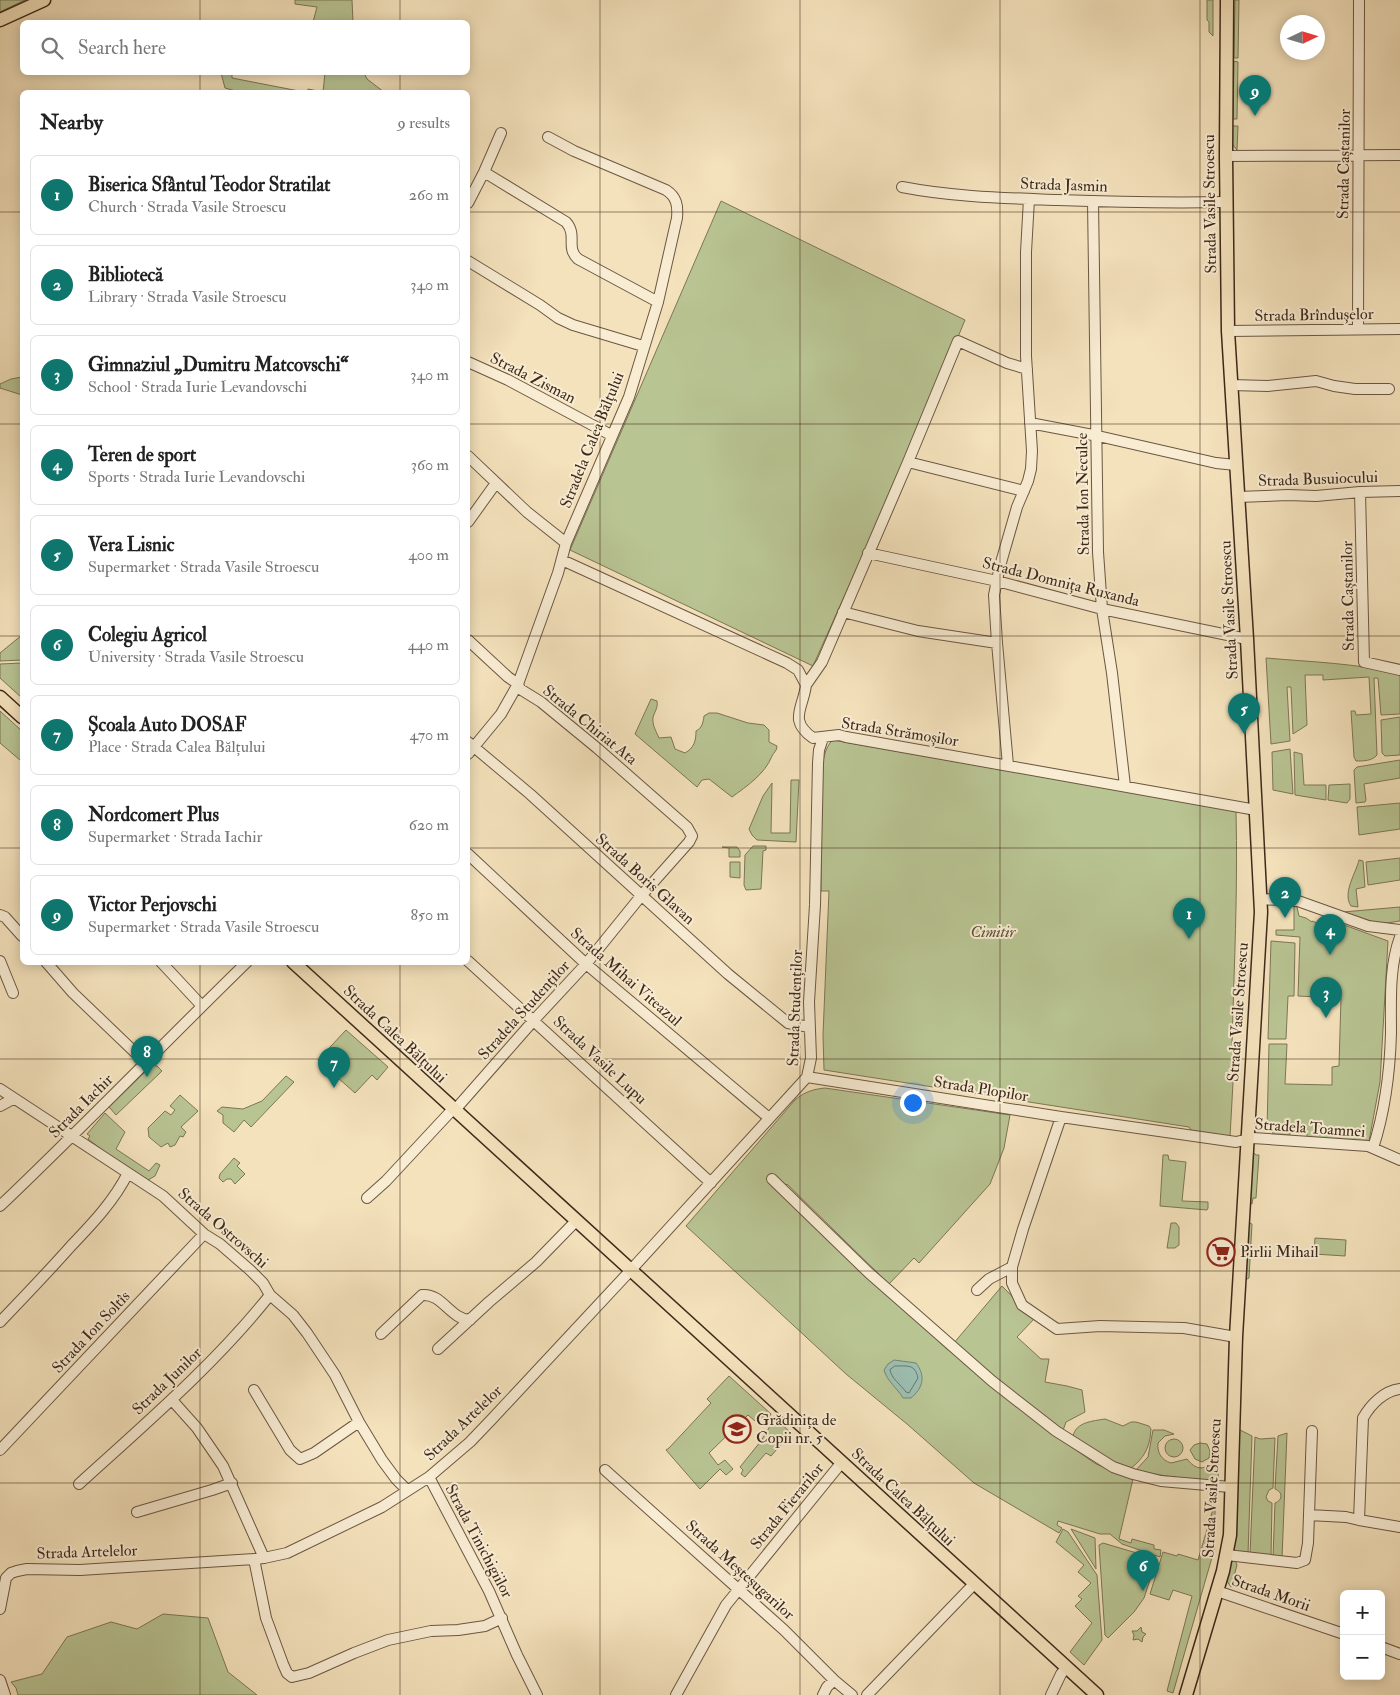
<!DOCTYPE html>
<html lang="en">
<head>
<meta charset="utf-8">
<style>
	body { margin:0; font-family:"IM FELL Double Pica",serif; background:#f2f2f2; color:#222 }
	.controls { position:absolute; right:15px; bottom:15px; display:grid; overflow:hidden; border-radius:8px; box-shadow:0 2px 12px #0003 }
	.controls button { width:45px; height:45px; display:grid; place-items:center; padding:0; border:0; border-bottom:1px solid #e0e0e0; background:#fff; color:#222; font:25px sans-serif }
	.compass { position:absolute; left:1280px; top:15px; width:45px; height:45px; border-radius:50%; background:#fff; box-shadow:0 2px 12px #0003; rotate:86deg }
	.you { position:absolute; left:912px; top:1102px; width:18px; height:18px; margin:-12px; border:4px solid #fff; border-radius:50%; background:#1a73e8; box-shadow:0 0 0 8px #1a73e833 }
	.badge { display:grid; place-items:center; width:32px; height:32px; border-radius:50%; background:#0f766e; color:#fff; font-size:16px; font-weight:700 }
	.pin { position:absolute; translate:-50% -41px; filter:drop-shadow(0 1px 2px #0008) }
	.pin::after { content:''; position:absolute; top:26px; width:18px; height:15px; background:inherit; clip-path:polygon(0 0,100% 0,50% 100%) }
	.list { margin:0; padding:0; list-style:none }
	h2 { display:flex; justify-content:space-between; align-items:center; height:65px; margin:0; padding:0 20px; font-size:21px }
	h2 small { font-size:16px; font-weight:400; color:#767676 }
	.list li { display:grid; grid-template-columns:32px 1fr auto; gap:15px; align-items:center; box-sizing:border-box; height:80px; margin:0 10px 10px; padding:0 10px; border:1px solid #e0e0e0; border-radius:8px }
	.list b { display:block; font-size:19px; white-space:nowrap }
	.list p { margin:0; font-size:16px; white-space:nowrap; color:#767676 }
	.list em { font-size:16px; font-style:normal; color:#767676 }
	.icon { flex:none; width:28px; height:28px; fill:none; stroke:currentColor; stroke-width:2; stroke-linecap:round; stroke-linejoin:round }
	.map { position:relative; flex:none; width:1400px; height:1695px; overflow:hidden }
	.search { position:absolute; background:#fff; box-shadow:0 2px 12px #0003; left:20px; top:20px; width:450px; height:55px; display:flex; align-items:center; gap:12px; box-sizing:border-box; padding:0 18px; border-radius:8px; color:#767676; font-size:19px }
	.panel { position:absolute; background:#fff; box-shadow:0 2px 12px #0003; left:20px; top:90px; width:450px; height:875px; border-radius:8px }
	.map>svg:first-child { display:block }
</style>
</head>
<body>
<div class="map">
<svg width="1400" height="1695" viewBox="0 0 1400 1695">
	<rect width="100%" height="100%" fill="#f4e2bc"/>
	<filter id="stains"><feTurbulence type="fractalNoise" baseFrequency=".004" numOctaves="4"/><feColorMatrix values="0 0 0 0 .2 0 0 0 0 .09 0 0 0 0 .02 0 0 0 .5 -.17"/></filter>
	<radialGradient id="worn" r=".72"><stop offset=".6" stop-color="#630" stop-opacity="0"/><stop offset="1" stop-color="#630" stop-opacity=".3"/></radialGradient>
	<path fill="#b9c493" stroke="#7c7656" d="M0,0H25L0,12Z
		M295,0H352L353,22H313L317,7L295,4Z
		M1207,0H1213V36L1209,32V22L1207,20Z
		M1235,0H1239L1238,58H1234Z
		M1234,61L1238,62L1237,119H1233Z
		M221,73H232V78L304,92H239L225,88Z
		M325,73H364L367,79L384,92H307L308,89L323,92Z
		M1232,126H1238L1237,150L1232,144Z
		M721,201L965,320L926,414L813,666L570,550Z
		M22,377V395L0,388V384L11,379Z
		M22,635V660L0,661V653Z
		M1266,658C1311,662 1356,663 1400,674V714L1381,715L1378,678H1374L1377,755C1372,761 1364,761 1356,761L1354,757L1351,711H1355L1356,715L1371,714L1369,677L1323,680V675H1305L1307,725L1293,734L1291,687H1287L1290,741L1271,744Z
		M22,663V698L0,678V664Z
		M651,699L657,701C658,708 655,711 653,717C652,725 656,731 659,738L671,737L675,749L685,753C694,748 696,741 696,731C702,728 703,723 704,716L709,713H717L748,723L764,725L769,730V742L777,746C777,751 774,752 772,756C765,774 747,786 732,797L709,779L702,780L697,787L635,734Z
		M0,711L22,731V757L20,760L0,743Z
		M1400,717V755L1385,756L1382,753L1381,720Z
		M833,740L1236,811C1238,890 1234,968 1232,1045L1235,1046L1230,1137L1191,1130L1189,1127L824,1070L823,1035L829,891H821V774C823,763 824,747 833,740Z
		M1290,749L1293,794L1273,790L1272,752Z
		M1294,752L1302,754L1304,785H1326V800L1295,795Z
		M1400,760V778L1364,784L1366,800L1365,802L1356,803L1354,770L1357,767Z
		M791,780H799L796,842L757,840L752,835L749,829L763,796L772,783L771,833H790Z
		M1350,784V799L1347,803L1328,800L1329,785Z
		M1400,803V829L1359,835L1357,807Z
		M753,846H766V850L763,851L761,889L746,890L744,885L745,855Z
		M722,847H737L740,851V857H729V848Z
		M1400,858V880L1368,885L1366,862Z
		M1359,860L1363,861L1365,887L1356,889L1358,907L1351,906C1342,893 1356,873 1359,860Z
		M730,862H740V878L730,877Z
		M1294,906L1297,907L1299,916L1306,918L1312,922V921L1322,925L1325,918L1388,941L1380,1082L1369,1141L1307,1137V1129L1291,1127L1290,1135L1273,1134L1272,1130H1267L1269,1044H1287L1285,1084L1332,1085V1067L1339,1066L1341,998L1298,996L1300,937L1276,935V930H1294Z
		M1400,907V921L1380,924L1343,912Z
		M1271,941L1295,943L1294,996H1288L1286,1039H1268Z
		M346,1030L388,1067L377,1080L372,1075L355,1093L318,1060Z
		M152,1065L157,1066L162,1071L116,1115L109,1107Z
		M286,1076L294,1082L251,1127L244,1120L234,1132L223,1123V1115L217,1111L222,1107L243,1109L262,1101Z
		M825,1088L1010,1115L1004,1148L990,1184L919,1263L914,1258L889,1284L787,1184L779,1193L948,1350L1002,1286L1034,1319L1017,1337L1041,1359H1049L1045,1382L1067,1386L1082,1390L1085,1412L1066,1422L1060,1439L1096,1464L1133,1479L1119,1539L1131,1543L1132,1539L1154,1545V1549L1161,1550L1160,1557L1122,1544L1110,1534H1100L1058,1521L1057,1525L1062,1528L1059,1533L974,1483L907,1424L846,1374L686,1226L795,1100C804,1092 814,1089 825,1088Z
		M180,1095L198,1111L181,1127L186,1132L183,1137L180,1136L175,1145L170,1147L168,1143L161,1147L149,1137L148,1128L165,1111L171,1115L175,1110L170,1106Z
		M105,1113L125,1132L116,1149L149,1171L156,1163L160,1165L155,1176L148,1180L122,1165L88,1139L90,1136L87,1134Z
		M1253,1152L1256,1155H1259L1256,1198H1253L1252,1204L1249,1203L1251,1160Z
		M1163,1155H1168L1169,1160L1186,1162L1182,1201L1208,1202V1208L1207,1210L1160,1206Z
		M234,1158L240,1163L237,1166L245,1174L235,1184L231,1179H227L223,1182L219,1178L220,1174Z
		M1248,1222L1252,1224L1249,1278L1245,1280Z
		M1171,1223H1176L1179,1227V1245L1175,1248H1167Z
		M1315,1238L1346,1240L1345,1256L1314,1254Z
		M729,1376L771,1414L769,1417H760L755,1421L748,1415L709,1453L718,1465L725,1460L733,1469L726,1475L720,1469L700,1489L666,1450L669,1448L711,1403L707,1399Z
		M775,1418L791,1433L771,1456L766,1453L745,1477L741,1474L743,1470L740,1467L761,1441Z
		M1105,1419L1123,1426L1131,1422H1136L1149,1426L1151,1429C1150,1448 1144,1458 1130,1469C1111,1462 1094,1449 1075,1439L1073,1436C1076,1422 1093,1421 1105,1419Z
		M1238,1429L1252,1436L1248,1554L1235,1552L1233,1549Z
		M1153,1430H1164L1174,1434L1165,1436L1158,1443C1157,1452 1161,1460 1171,1463L1187,1459C1196,1470 1202,1470 1214,1463C1217,1452 1212,1446 1214,1437H1219L1218,1480L1211,1483L1135,1471L1148,1457Z
		M1287,1433L1282,1558H1273L1275,1503C1283,1500 1283,1492 1275,1489L1278,1436Z
		M1255,1437L1260,1439L1275,1438L1273,1488L1269,1490L1266,1497L1268,1501L1272,1503L1271,1557L1250,1554Z
		M1165 1448a9 9 0 1 1 18 0a9 9 0 1 1-18 0Z
		M1200,1443L1207,1444L1210,1451L1209,1458L1202,1462L1195,1459L1190,1450L1194,1445Z
		M1213,1509H1215V1547L1173,1693L1167,1691L1192,1596L1173,1590L1169,1600L1150,1594L1163,1552L1177,1556L1178,1554L1198,1560Z
		M1063,1529L1068,1532L1097,1575L1102,1640L1084,1665L1070,1652L1092,1623L1075,1606L1082,1599L1078,1596L1091,1583L1078,1572L1084,1565L1056,1542Z
		M1071,1529L1095,1538L1096,1569Z
		M1103,1543L1157,1559L1144,1598L1134,1612L1108,1638L1105,1635L1099,1545Z
		M1235,1560L1237,1565L1231,1587L1226,1580L1231,1562Z
		M163,1614L208,1618L228,1672L257,1695H18L16,1688L11,1682L42,1674L67,1637L111,1622L137,1629Z
		M1141,1627L1142,1632L1146,1634L1143,1637L1142,1642L1138,1639L1133,1640L1134,1635L1132,1631H1137Z"/>
	<path fill="#9cbeb1" stroke="#768275" d="M894,1360L916,1363C926,1376 923,1388 911,1398H903C897,1388 887,1381 884,1370L888,1364Z"/>
	<g fill="none" stroke-linecap="round" stroke-linejoin="round">
		<path stroke="#6d7466" stroke-width="1" d="M895,1366C908,1366 915,1364 918,1378L909,1393L906,1392C901,1385 891,1378 890,1370Z"/>
		<g stroke="#6c5742" stroke-width="12">
			<path id="minor" d="M1226,156L1400,155
				M484,172L566,222C578,236 565,247 578,259L658,302
				M902,187C953,197 1006,198 1058,200C1114,202 1170,203 1226,202
				M1093,201L1098,552L1102,609L1112,673L1125,786
				M468,203L484,172L501,133
				M468,261L540,305L558,318L573,325L643,346
				M1358,329L1359,0
				M1228,331L1400,329
				M468,362L508,380L611,435
				M1231,385L1268,386L1316,381L1334,386L1355,389H1389
				M1030,423L1098,436L1216,463L1236,465
				M468,456L527,512L566,543
				M908,462L1024,491
				M1360,492L1364,662L1400,670
				M1238,497L1288,495L1316,496L1360,492L1400,491
				M468,522L496,483
				M868,553L997,581L1102,609L1247,639
				M562,560L787,663L798,670L806,685C803,709 788,720 813,738L839,735L846,737L1256,810
				M843,612L918,631L997,643
				M806,685L822,662L908,462L958,341L1007,363L1027,369
				M468,742L530,794L728,974L788,1023L809,1027
				M468,754L501,714L518,684L558,573L566,543L629,397L658,302L677,218C678,206 677,197 666,190L574,151L548,137
				M1008,765L997,643L994,595L1000,566L1017,507L1028,481L1031,469L1032,451L1026,356V252L1029,199
				M468,854L586,964L769,1118
				M1260,899L1298,901L1368,926L1400,930
				M0,915L5,917L22,936
				M0,961L13,993
				M468,961L711,1183
				M46,962L73,993L145,1062
				M161,962L202,1006
				M807,1077L1061,1117L1236,1142L1253,1138L1368,1146L1400,1160
				M0,1089L163,1196L204,1234L220,1244L250,1270L263,1283L270,1295L293,1315L307,1333L335,1375L359,1422L382,1460L396,1479L407,1490
				M0,1106L13,1099
				M454,1111L534,1020L586,964L641,896L689,842L692,836L687,827L597,748L541,702L520,689L518,684L508,677L468,640
				M1373,1148C1385,1111 1390,1071 1391,1033C1391,1001 1389,967 1400,937
				M772,1179L869,1273L992,1381L1056,1431L1113,1467L1133,1474L1161,1481L1230,1487
				M367,1198L386,1181L453,1109
				M0,1206C84,1126 164,1043 247,962
				M1012,1267V1283L1022,1305L1057,1329L1100,1326L1184,1328L1236,1337
				M977,1290L989,1279L1012,1267L1023,1229L1061,1117
				M0,1322C24,1297 48,1272 71,1246C92,1224 114,1201 128,1173
				M381,1334L422,1295C442,1293 450,1319 470,1320
				M438,1349L489,1302L536,1262L576,1221
				M1400,1389C1384,1391 1371,1404 1363,1418L1359,1520L1400,1527
				M254,1390L290,1450L300,1459L314,1453L359,1422
				M172,1400L197,1428L223,1466L264,1558
				M0,1450L204,1234
				M605,1470L784,1630L834,1680L852,1695
				M429,1477L489,1591L517,1655L537,1695
				M79,1484C145,1424 214,1365 270,1295
				M137,1512L212,1490L232,1483
				M1309,1515L1346,1517L1359,1520
				M1227,1555L1297,1563L1305,1560L1308,1543L1312,1431
				M254,1559L266,1618L283,1664L287,1673L292,1677L309,1673L354,1653L388,1640L431,1631L458,1630L485,1626L502,1618
				M1217,1591L1344,1634
				M0,1609L6,1578L11,1573L17,1571L27,1569L80,1570L254,1559L264,1558L287,1553L382,1507L429,1477L470,1442L492,1419L630,1271L807,1077L811,1058L809,1002L815,905L818,763L819,750L823,738
				M1381,1647L1400,1654
				M0,1680L5,1695
				M676,1695L726,1605L842,1462
				M823,1695L827,1687L834,1680
				M867,1695L974,1584
				M1051,1695L1061,1674L1067,1667"/>
		</g>
		<g stroke="#3e291a" stroke-width="15">
			<path id="major" d="M0,20L44,0
				M0,697L22,717
				M293,962L1097,1695
				M1186,1695L1223,1571L1230,1535L1236,1337L1261,912L1247,639L1228,331L1226,156L1227,0"/>
		</g>
		<use href="#minor" stroke="#f8ecd3" stroke-width="10"/>
		<use href="#major" stroke="#f4e2bc" stroke-width="12"/>
	</g>
	<path fill="none" stroke="#3e291a" stroke-width="1" stroke-opacity="0.55" d="M200,0V22M400,0V22M600,0V1695M800,0V1695M1000,0V1695M1200,0V1695M200,72V92M400,72V92M0,212H22M468,212H1400M0,424H22M468,424H1400M0,636H22M468,636H1400M0,848H22M468,848H1400M200,962V1695M400,962V1695M0,1059H1400M0,1271H1400M0,1483H1400"/>
	<defs>
		<g id="supermarket-ring" transform="scale(1.4375)"><circle r="9.5" fill="#f8ecd3" stroke="#8f2418" stroke-width="1.5"/><path d="M-6-5.5h2.5l.6 2H6L4.5 2H-2.5L-4.4-4H-6ZM-1.5 3.2a1.3 1.3 0 1 0 .1 0ZM3 3.2a1.3 1.3 0 1 0 .1 0Z" fill="#8f2418"/></g>
		<g id="school-ring" transform="scale(1.4375)"><circle r="9.5" fill="#f8ecd3" stroke="#8f2418" stroke-width="1.5"/><path d="M0-5L7-2L0 1L-7-2ZM-4 1L0 2.5L4 1V4Q0 6-4 4Z" fill="#8f2418"/></g>
	</defs>
	<g fill-rule="evenodd">
		<use href="#supermarket-ring" x="1221" y="1252"/>
		<use href="#school-ring" x="737" y="1429"/>
	</g>
	<g text-anchor="middle" dominant-baseline="central" stroke-width="4" stroke-linejoin="round" paint-order="stroke">
		<g font-size="16" fill="#3e291a" stroke="#f8ecd3">
			<text transform="translate(1344 164) rotate(-89)">Strada Caștanilor</text>
			<text transform="translate(1064 185) rotate(2)">Strada Jasmin</text>
			<text transform="translate(1210 204) rotate(-91)">Strada Vasile Stroescu</text>
			<text transform="translate(1314 315) rotate(-1)">Strada Brîndușelor</text>
			<text transform="translate(533 378) rotate(27)">Strada Zisman</text>
			<text transform="translate(592 440) rotate(-68)">Stradela Calea Bălțului</text>
			<text transform="translate(1318 479) rotate(-2)">Strada Busuiocului</text>
			<text transform="translate(1083 494) rotate(-91)">Strada Ion Neculce</text>
			<text transform="translate(1061 582) rotate(14)">Strada Domnița Ruxanda</text>
			<text transform="translate(1348 596) rotate(-91)">Strada Caștanilor</text>
			<text transform="translate(1229 610) rotate(-93)">Strada Vasile Stroescu</text>
			<text transform="translate(590 725) rotate(39)">Strada Chiriat Ata</text>
			<text transform="translate(900 732) rotate(9)">Strada Strămoșilor</text>
			<text transform="translate(645 879) rotate(42)">Strada Boris Glavan</text>
			<text transform="translate(626 977) rotate(41)">Strada Mihai Viteazul</text>
			<text transform="translate(795 1008) rotate(-88)">Strada Studenților</text>
			<text transform="translate(524 1010) rotate(-48)">Stradela Studenților</text>
			<text transform="translate(1238 1012) rotate(-86)">Strada Vasile Stroescu</text>
			<text transform="translate(395 1034) rotate(43)">Strada Calea Bălțului</text>
			<text transform="translate(600 1060) rotate(43)">Strada Vasile Lupu</text>
			<text transform="translate(981 1089) rotate(9)">Strada Plopilor</text>
			<text transform="translate(81 1106) rotate(-45)">Strada Iachir</text>
			<text transform="translate(1310 1128) rotate(4)">Stradela Toamnei</text>
			<text transform="translate(223 1228) rotate(41)">Strada Ostrovschi</text>
			<text transform="translate(91 1332) rotate(-47)">Strada Ion Soltîs</text>
			<text transform="translate(167 1381) rotate(-44)">Strada Junilor</text>
			<text transform="translate(463 1423) rotate(-44)">Strada Artelelor</text>
			<text transform="translate(1212 1488) rotate(-87)">Strada Vasile Stroescu</text>
			<text transform="translate(903 1497) rotate(43)">Strada Calea Bălțului</text>
			<text transform="translate(787 1506) rotate(-51)">Strada Fierarilor</text>
			<text transform="translate(479 1541) rotate(62)">Strada Tinichigiilor</text>
			<text transform="translate(87 1552) rotate(-2)">Strada Artelelor</text>
			<text transform="translate(740 1570) rotate(42)">Strada Meșteșugarilor</text>
			<text transform="translate(1271 1593) rotate(19)">Strada Morii</text>
		</g>
		<g font-size="16" font-style="italic" fill="#5d5038" stroke="#f8ecd3">
			<text x="993" y="932">Cimitir</text>
		</g>
		<g font-size="16" fill="#3e291a" stroke="#f8ecd3" text-anchor="start">
			<text x="1240" y="1252">Pirlii Mihail</text>
			<text x="756" y="1420">Grădinița de<tspan x="756" dy="18">Copii nr. 5</tspan></text>
		</g>
	</g>
	<rect width="100%" height="100%" filter="url(#stains)"/>
	<rect width="100%" height="100%" fill="url(#worn)"/>
</svg>
<div class="controls">
<button>+</button>
<button>−</button>
</div>
<svg class="compass" viewBox="-18 -18 36 36"><path d="M0-13l5 13h-10z" fill="#e53935"/><path d="M0 13l5-13h-10z" fill="#767676"/></svg>
<div class="you"></div>
<div class="pin badge" style="left:1189px;top:939px">1</div>
<div class="pin badge" style="left:1285px;top:918px">2</div>
<div class="pin badge" style="left:1326px;top:1018px">3</div>
<div class="pin badge" style="left:1330px;top:955px">4</div>
<div class="pin badge" style="left:1244px;top:734px">5</div>
<div class="pin badge" style="left:1143px;top:1591px">6</div>
<div class="pin badge" style="left:334px;top:1088px">7</div>
<div class="pin badge" style="left:147px;top:1077px">8</div>
<div class="pin badge" style="left:1255px;top:116px">9</div>
<div class="search"><svg class="icon" aria-label="search" viewBox="0 0 24 24"><circle cx="10" cy="10" r="6"/><path d="M15 15l6 6"/></svg>Search here</div>
<section class="panel">
<h2>Nearby<small>9 results</small></h2>
<ul class="list">
<li><span class="badge">1</span><div><b>Biserica Sfântul Teodor Stratilat</b><p>Church · Strada Vasile Stroescu</p></div><em>260 m</em></li>
<li><span class="badge">2</span><div><b>Bibliotecă</b><p>Library · Strada Vasile Stroescu</p></div><em>340 m</em></li>
<li><span class="badge">3</span><div><b>Gimnaziul „Dumitru Matcovschi“</b><p>School · Strada Iurie Levandovschi</p></div><em>340 m</em></li>
<li><span class="badge">4</span><div><b>Teren de sport</b><p>Sports · Strada Iurie Levandovschi</p></div><em>360 m</em></li>
<li><span class="badge">5</span><div><b>Vera Lisnic</b><p>Supermarket · Strada Vasile Stroescu</p></div><em>400 m</em></li>
<li><span class="badge">6</span><div><b>Colegiu Agricol</b><p>University · Strada Vasile Stroescu</p></div><em>440 m</em></li>
<li><span class="badge">7</span><div><b>Școala Auto DOSAF</b><p>Place · Strada Calea Bălțului</p></div><em>470 m</em></li>
<li><span class="badge">8</span><div><b>Nordcomert Plus</b><p>Supermarket · Strada Iachir</p></div><em>620 m</em></li>
<li><span class="badge">9</span><div><b>Victor Perjovschi</b><p>Supermarket · Strada Vasile Stroescu</p></div><em>850 m</em></li>
</ul>
</section>
</div>
</body>
</html>
